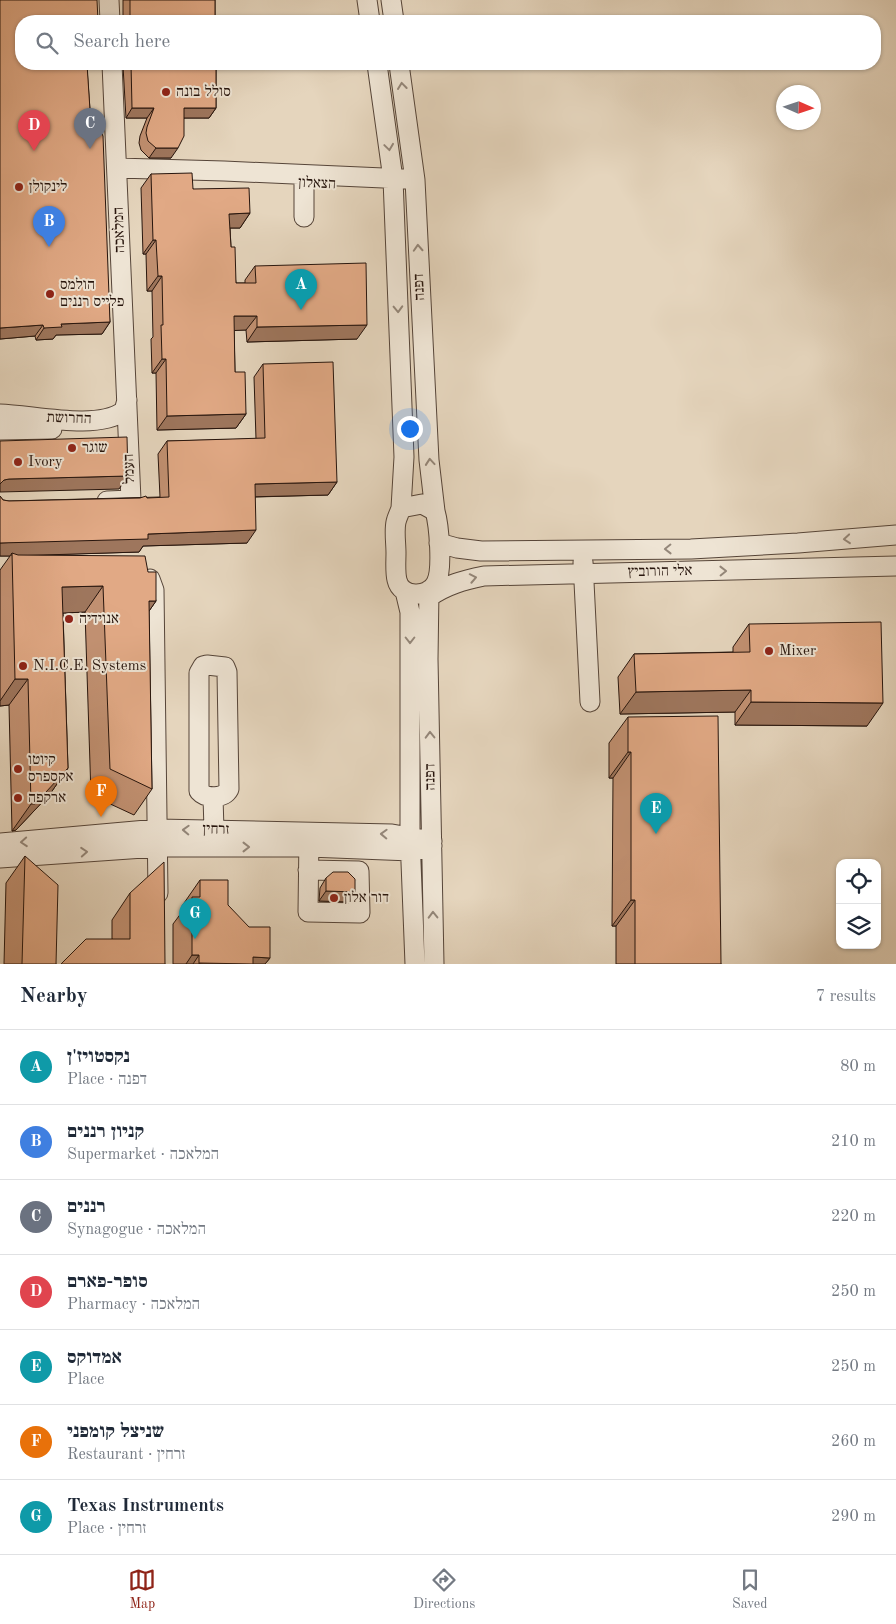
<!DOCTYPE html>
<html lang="en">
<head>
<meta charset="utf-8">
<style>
	body { margin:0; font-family:"Old Standard TT","Frank Ruhl Libre",serif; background:#f2f2f3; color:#1f2937 }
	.controls { position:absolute; right:15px; bottom:15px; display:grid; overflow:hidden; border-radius:10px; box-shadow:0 1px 4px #0004 }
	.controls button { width:45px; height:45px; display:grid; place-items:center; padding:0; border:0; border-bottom:1px solid #e0e1e3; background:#fff; color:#1f2937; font:25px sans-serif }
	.compass { position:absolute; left:776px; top:85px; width:45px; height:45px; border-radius:50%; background:#fff; box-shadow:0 1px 4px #0004; rotate:93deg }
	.you { position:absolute; left:409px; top:428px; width:18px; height:18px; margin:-12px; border:4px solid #fff; border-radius:50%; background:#1a73e8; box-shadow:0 0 0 8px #1a73e833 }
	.badge { display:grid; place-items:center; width:32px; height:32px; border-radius:50%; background:#8f2418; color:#fff; font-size:16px; font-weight:700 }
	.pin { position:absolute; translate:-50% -41px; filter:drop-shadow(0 1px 2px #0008) }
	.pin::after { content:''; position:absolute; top:26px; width:18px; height:15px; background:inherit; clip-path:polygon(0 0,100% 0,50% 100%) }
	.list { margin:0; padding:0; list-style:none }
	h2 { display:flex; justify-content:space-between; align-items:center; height:65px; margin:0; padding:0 20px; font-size:21px }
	h2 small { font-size:16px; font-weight:400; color:#747a83 }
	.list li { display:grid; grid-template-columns:32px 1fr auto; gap:15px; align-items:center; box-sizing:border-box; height:75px; padding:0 20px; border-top:1px solid #e0e1e3 }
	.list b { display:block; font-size:19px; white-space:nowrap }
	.list p { margin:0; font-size:16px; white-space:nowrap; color:#747a83 }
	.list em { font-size:16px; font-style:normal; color:#747a83 }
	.icon { flex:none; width:28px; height:28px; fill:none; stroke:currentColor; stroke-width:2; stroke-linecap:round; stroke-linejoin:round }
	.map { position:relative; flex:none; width:896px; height:964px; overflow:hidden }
	.search { position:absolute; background:#fff; box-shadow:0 1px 4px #0004; left:15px; right:15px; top:15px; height:55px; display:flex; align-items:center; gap:12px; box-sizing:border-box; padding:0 18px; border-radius:20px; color:#747a83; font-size:19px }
	.sheet { height:590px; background:#fff }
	nav { display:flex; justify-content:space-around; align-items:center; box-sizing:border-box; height:70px; border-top:1px solid #e0e1e3; background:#fff; font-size:14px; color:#747a83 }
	nav a { display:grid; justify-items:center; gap:2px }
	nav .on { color:#8f2418 }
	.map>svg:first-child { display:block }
</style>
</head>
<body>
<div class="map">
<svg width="896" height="964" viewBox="0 0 896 964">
	<rect width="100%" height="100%" fill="#e5d5bd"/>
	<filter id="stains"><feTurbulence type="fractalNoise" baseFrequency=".004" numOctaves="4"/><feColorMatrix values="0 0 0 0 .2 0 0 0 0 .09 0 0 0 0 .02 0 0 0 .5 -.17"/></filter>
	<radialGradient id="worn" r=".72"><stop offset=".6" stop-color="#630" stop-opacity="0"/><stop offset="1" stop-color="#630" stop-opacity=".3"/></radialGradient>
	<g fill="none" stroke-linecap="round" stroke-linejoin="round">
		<g stroke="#564539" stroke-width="21">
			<path id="minor" d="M109,0L110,21
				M367,0L370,21
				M391,0L394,21
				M377,64L393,179L404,457L401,508
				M399,64L415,180L429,460L435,511
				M117,168L224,171L406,179
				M304,217V183
				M0,414C34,415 96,431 124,411L127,400
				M0,430L52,429
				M107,501L131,500L112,64
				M422,504L435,511C439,525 443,570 436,583C428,598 401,598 397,580C395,572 396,561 396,553C396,543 394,531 396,522C397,517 400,512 401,508Z
				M439,543L457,548L481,551L691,549L798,543L896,535
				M583,562L590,702
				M150,579L154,590L158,893
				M429,590L428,659L434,964
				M405,591L410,612V837L415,964
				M429,597C446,585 464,580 484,576L896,566
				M207,665L225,667L227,672L229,789C224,799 206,799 199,791V673L203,666Z
				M213,797L214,830
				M0,843L158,829L392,834L432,841
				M0,858L158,847H309L411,851L432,846
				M308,870L359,871L360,913L308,912L309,836"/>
		</g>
		<use href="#minor" stroke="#eee4d4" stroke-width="19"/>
	</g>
	<path fill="#c29172" stroke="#27150d" d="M0,0L92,67L87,68L90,110L110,322L102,334L56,335L53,339L36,340L35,336L0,339Z
		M123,0H215V21H123Z
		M125,64H216V108L209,118H184L171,158H149L141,150L139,143L140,136L147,118H126L123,66Z
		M151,174L193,189L250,213L240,228H230L231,247L236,283H245V280L255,266L357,339L247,342L246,330H234L235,372L246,414L236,428L157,430L156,373H152L151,339L153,337L152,291H147L146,254H143L141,188Z
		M263,364L337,482L328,495L255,497L247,543L143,546L139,552L39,555L148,572L156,601L149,611L152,789L134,815L91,795L85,612L63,613L68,768L50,794L16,830L12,831L9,705L0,706V570L10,556H0V496L3,500L9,501L160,497L158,454L167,441L256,439L254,377Z
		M749,624L867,726L735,725V712L620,714L618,677L634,654L733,652V647Z
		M628,717L721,964H616V926H612L613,778H609V743Z
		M25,856L56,964H4L6,883Z
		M326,878L355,892L348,902L319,901L320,888Z
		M200,880L228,905L270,958L265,964H173V924L182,912V906Z
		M130,893L165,964L112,939V920Z"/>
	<path fill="#9e765d" stroke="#27150d" d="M81,64H95L92,67L78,68Z
		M132,108H154L147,118H126Z
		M184,108H216L209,118H177Z
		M156,148H178L171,158H149Z
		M250,213L240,228H219L229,214Z
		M153,240H156L146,254H143Z
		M158,276H162L152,291H147Z
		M234,316H257L246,330L223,331Z
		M110,322L102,334L56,335L53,339L36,340L44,328L61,324Z
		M43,325L35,336L0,339V328Z
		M367,325L357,339L247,342L257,327Z
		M162,359H166L156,373H152Z
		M246,414L236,428L157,430L167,416Z
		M128,476L119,489L0,492V484L4,480L9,479Z
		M337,482L328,495L246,497L255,484Z
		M256,530L247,543L143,546L139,552L12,556V553L10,556H0V543L148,534Z
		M103,586L85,612L44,614L62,587Z
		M149,601H156L138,627Z
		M15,679H28L9,705L0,706V701Z
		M751,690L735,712L620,714L636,692Z
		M751,702L883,703L867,726L735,725Z
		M628,752H631L613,778H609Z
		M68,768L50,794L16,830L12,831L31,804Z
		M326,891L355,892L348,902L319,901Z
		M631,900H635L616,926H612Z
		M192,955H199L193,964H186Z
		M253,957L270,958L265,964H199V963Z"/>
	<path fill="#e1a985" stroke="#27150d" d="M0,0H97L98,21H21V64H87L90,110L103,136L110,322L61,324L62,327L44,328L43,325L0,328Z
		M130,0H215V21H130Z
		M131,64H216V108H184V136L178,148H156L148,141L146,133L147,127L154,108H132Z
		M192,173L193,189L249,188L250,213L229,214L231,247H235L236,283H256L255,266L366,263L367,325L257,327V316H234L235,372H245L246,414L167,416L166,359H162L161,325H163L162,276H158L156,240H153L151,174Z
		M333,362L337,482L255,484L256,530L148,534V539L0,543V496L3,500L9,501L140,498L146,496L147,498L169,497L167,441L265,438L263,364Z
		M127,437L128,476L9,479L4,480L0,484V441Z
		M12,553L18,555L145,556L148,572H156V601H149L152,789L110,769L103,586L62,587L68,768L35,804H31L28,679H15Z
		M881,622L883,703L751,702V690L636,692L634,654L750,652L749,624Z
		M718,716L721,964H635V900H631V752H628V717Z
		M25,856L58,885L56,964H22Z
		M164,862L165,964H61L86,939H130V893Z
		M333,872H348L355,879V892L326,891V878Z
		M200,880H228V905L249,927H270V958L253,957V964L199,963V955H192V897H200Z"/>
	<defs><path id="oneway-chevron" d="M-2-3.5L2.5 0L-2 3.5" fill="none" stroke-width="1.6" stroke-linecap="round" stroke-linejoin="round" transform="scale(1.25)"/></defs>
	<g stroke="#94877a">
		<use href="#oneway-chevron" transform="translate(402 86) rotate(-97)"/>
		<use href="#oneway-chevron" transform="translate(389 147) rotate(82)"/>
		<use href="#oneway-chevron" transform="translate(418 248) rotate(-93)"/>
		<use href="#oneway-chevron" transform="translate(398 309) rotate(88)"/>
		<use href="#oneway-chevron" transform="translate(430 462) rotate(-95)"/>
		<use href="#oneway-chevron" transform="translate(847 539) rotate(175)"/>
		<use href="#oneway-chevron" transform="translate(668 549) rotate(179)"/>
		<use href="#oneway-chevron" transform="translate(723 571) rotate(-1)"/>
		<use href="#oneway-chevron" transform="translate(473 578) rotate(-11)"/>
		<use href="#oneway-chevron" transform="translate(410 640) rotate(90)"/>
		<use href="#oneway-chevron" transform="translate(430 735) rotate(-91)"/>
		<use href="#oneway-chevron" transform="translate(186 830) rotate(-178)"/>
		<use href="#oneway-chevron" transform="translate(384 834) rotate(-178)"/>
		<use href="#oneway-chevron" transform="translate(24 842) rotate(176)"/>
		<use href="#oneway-chevron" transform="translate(246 847)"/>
		<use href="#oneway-chevron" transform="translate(84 852) rotate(-4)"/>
		<use href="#oneway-chevron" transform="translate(433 915) rotate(-91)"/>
	</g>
	<g fill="#8f2418" stroke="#eee4d4" stroke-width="2">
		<circle cx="166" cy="92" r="5"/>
		<circle cx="19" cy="187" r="5"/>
		<circle cx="50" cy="294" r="5"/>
		<circle cx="72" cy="448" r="5"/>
		<circle cx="18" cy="462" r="5"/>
		<circle cx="69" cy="619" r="5"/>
		<circle cx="769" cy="651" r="5"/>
		<circle cx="23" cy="666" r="5"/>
		<circle cx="18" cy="769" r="5"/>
		<circle cx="18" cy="798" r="5"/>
		<circle cx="334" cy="898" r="5"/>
	</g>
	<g text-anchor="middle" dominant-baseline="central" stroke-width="4" stroke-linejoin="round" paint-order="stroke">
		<g font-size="15" fill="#27150d" stroke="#eee4d4" text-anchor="start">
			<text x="176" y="92">סולל בונה</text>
			<text x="29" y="187">לינקולן</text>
			<text x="60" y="285">הולמס<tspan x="60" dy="17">פלייס רננים</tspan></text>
			<text x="82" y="448">שוגר</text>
			<text x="28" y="462">Ivory</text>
			<text x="79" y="619">אנוידיה</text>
			<text x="779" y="651">Mixer</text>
			<text x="33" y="666">N.I.C.E. Systems</text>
			<text x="28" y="760">קיוטו<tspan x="28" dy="17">אקספרס</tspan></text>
			<text x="28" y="798">ארקפה</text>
			<text x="344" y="898">דור אלון</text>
		</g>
		<g font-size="15" fill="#27150d" stroke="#eee4d4">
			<text transform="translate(317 184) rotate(3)">הצאלון</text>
			<text transform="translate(120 230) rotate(-92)">המלאכה</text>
			<text transform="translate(420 287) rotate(-93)">דפנה</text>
			<text transform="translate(69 419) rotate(2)">החרושת</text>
			<text transform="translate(130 469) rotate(-92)">העמל</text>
			<text transform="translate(660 572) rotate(-1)">אלי הורוביץ</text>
			<text transform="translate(431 777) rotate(-91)">דפנה</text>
			<text transform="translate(216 830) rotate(1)">זרחין</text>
		</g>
	</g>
	<rect width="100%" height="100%" filter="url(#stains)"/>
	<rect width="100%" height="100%" fill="url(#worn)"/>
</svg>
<div class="controls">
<button><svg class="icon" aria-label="locate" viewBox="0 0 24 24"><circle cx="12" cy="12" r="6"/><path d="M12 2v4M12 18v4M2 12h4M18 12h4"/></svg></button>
<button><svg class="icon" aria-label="layers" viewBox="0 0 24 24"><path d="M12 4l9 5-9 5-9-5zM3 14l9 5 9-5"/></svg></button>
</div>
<svg class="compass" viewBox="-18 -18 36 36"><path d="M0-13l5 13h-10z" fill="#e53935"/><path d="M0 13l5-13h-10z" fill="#747a83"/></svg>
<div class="you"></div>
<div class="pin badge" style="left:301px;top:310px;background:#0f9aa8">A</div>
<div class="pin badge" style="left:49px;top:247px;background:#3f7fe0">B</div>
<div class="pin badge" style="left:90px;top:149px;background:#6b7280">C</div>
<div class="pin badge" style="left:34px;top:151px;background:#e0444e">D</div>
<div class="pin badge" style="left:656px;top:834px;background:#0f9aa8">E</div>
<div class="pin badge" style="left:101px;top:817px;background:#e8710a">F</div>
<div class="pin badge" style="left:195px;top:939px;background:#0f9aa8">G</div>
<div class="search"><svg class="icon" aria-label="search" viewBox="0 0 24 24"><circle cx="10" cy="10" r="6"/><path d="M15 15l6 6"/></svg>Search here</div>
</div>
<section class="sheet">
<h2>Nearby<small>7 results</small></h2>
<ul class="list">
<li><span class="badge" style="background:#0f9aa8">A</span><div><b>נקסטויז'ן</b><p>Place · דפנה</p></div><em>80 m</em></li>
<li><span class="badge" style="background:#3f7fe0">B</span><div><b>קניון רננים</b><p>Supermarket · המלאכה</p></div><em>210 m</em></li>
<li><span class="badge" style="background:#6b7280">C</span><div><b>רננים</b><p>Synagogue · המלאכה</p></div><em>220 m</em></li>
<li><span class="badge" style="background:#e0444e">D</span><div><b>סופר-פארם</b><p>Pharmacy · המלאכה</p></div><em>250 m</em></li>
<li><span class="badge" style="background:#0f9aa8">E</span><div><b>אמדוקס</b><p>Place</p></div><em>250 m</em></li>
<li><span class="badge" style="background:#e8710a">F</span><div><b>שניצל קומפני</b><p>Restaurant · זרחין</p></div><em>260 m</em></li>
<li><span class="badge" style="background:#0f9aa8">G</span><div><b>Texas Instruments</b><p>Place · זרחין</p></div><em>290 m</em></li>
</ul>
</section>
<nav>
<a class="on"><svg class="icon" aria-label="map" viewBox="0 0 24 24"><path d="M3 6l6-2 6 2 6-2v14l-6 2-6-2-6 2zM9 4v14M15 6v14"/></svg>Map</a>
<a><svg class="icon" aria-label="directions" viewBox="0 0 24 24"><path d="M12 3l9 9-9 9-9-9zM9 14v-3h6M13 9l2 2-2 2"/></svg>Directions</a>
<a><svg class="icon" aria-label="saved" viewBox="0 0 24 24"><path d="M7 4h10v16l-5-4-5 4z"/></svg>Saved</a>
</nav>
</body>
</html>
